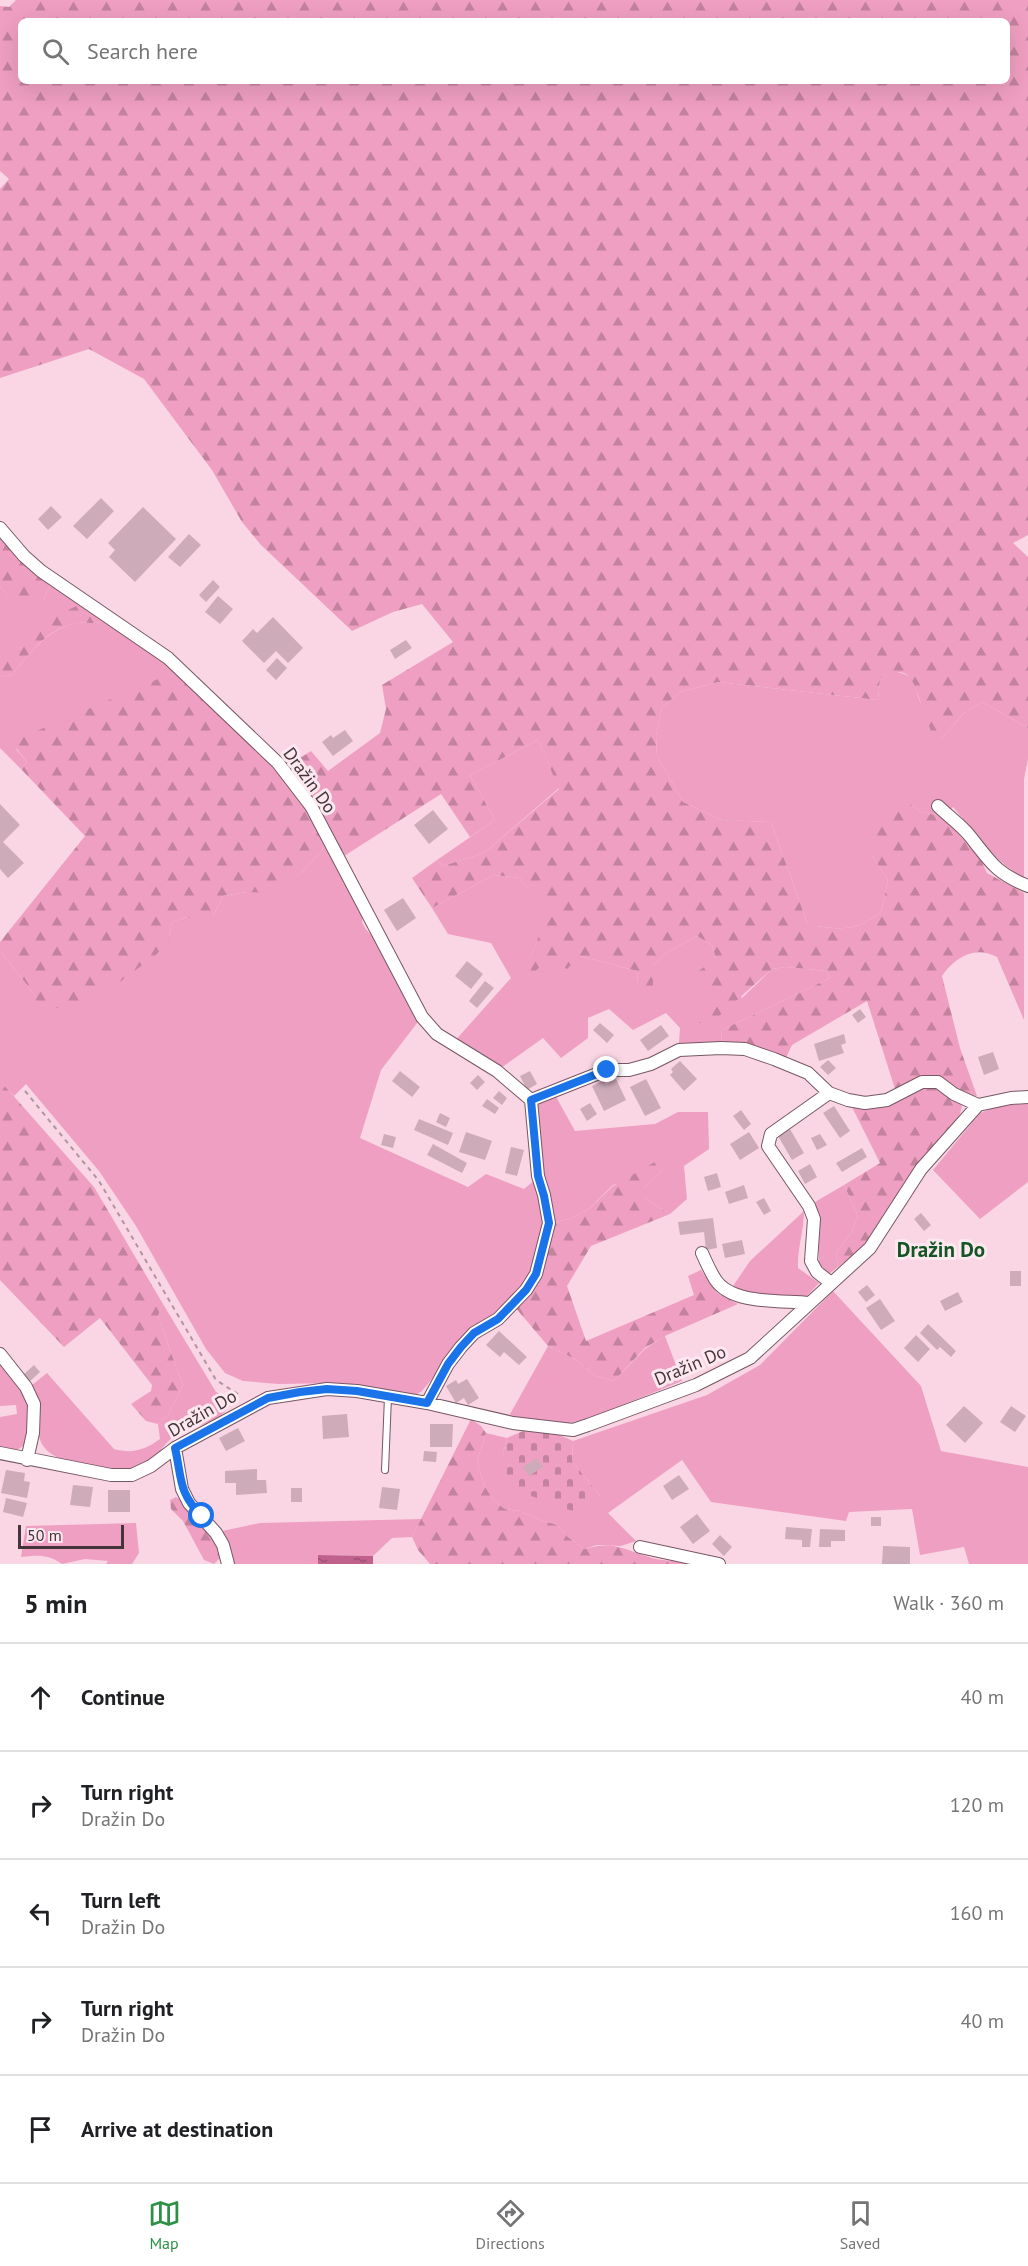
<!DOCTYPE html>
<html lang="en">
<head>
<meta charset="utf-8">
<style>
	body { margin:0; font-family:"PT Sans",sans-serif; background:#f2f2f2; color:#202124 }
	.scale { position:absolute; left:18px; bottom:15px; width:106px; box-sizing:border-box; padding-left:6px; border:3px solid #43353a; border-top:0; font-size:16px; line-height:21px; white-space:nowrap; color:#43353a; -webkit-text-stroke:4px #fee8f0; paint-order:stroke }
	.stop { position:absolute; width:18px; height:18px; margin:-14px; border:4px solid #1a73e8; border-radius:50%; background:#fff }
	.stop.end { background:#1a73e8; border-color:#fff; box-shadow:0 2px 6px #0008 }
	.list { margin:0; padding:0; list-style:none }
	h2 { display:flex; justify-content:space-between; align-items:center; height:78px; margin:0; padding:0 24px; font-size:26px }
	h2 small { font-size:20px; font-weight:400; color:#757577 }
	.list li { display:grid; grid-template-columns:39px 1fr auto; gap:18px; align-items:center; box-sizing:border-box; height:108px; padding:0 24px; border-top:2px solid #e0e0e0 }
	.list b { display:block; font-size:22px; white-space:nowrap }
	.list p { margin:0; font-size:20px; white-space:nowrap; color:#757577 }
	.list em { font-size:20px; font-style:normal; color:#757577 }
	.icon { flex:none; width:33px; height:33px; fill:none; stroke:currentColor; stroke-width:2; stroke-linecap:round; stroke-linejoin:round }
	.map { position:relative; flex:none; width:1028px; height:1564px; overflow:hidden }
	.search { position:absolute; background:#fff; box-shadow:0 6px 24px #0002; left:18px; right:18px; top:18px; height:66px; display:flex; align-items:center; gap:15px; box-sizing:border-box; padding:0 21px; border-radius:9px; color:#757577; font-size:22px }
	.sheet { height:618px; background:#fff }
	nav { display:flex; justify-content:space-around; align-items:center; box-sizing:border-box; height:84px; border-top:2px solid #e0e0e0; background:#fff; font-size:16px; color:#757577 }
	nav a { display:grid; justify-items:center; gap:3px }
	nav .on { color:#2c9045 }
	.map>svg:first-child { display:block }
</style>
</head>
<body>
<div class="map">
<svg width="1028" height="1564" viewBox="0 0 1028 1564">
	<defs>
		<pattern id="forest-firs" width="22" height="20" patternUnits="userSpaceOnUse" patternTransform="scale(1.5)"><rect width="22" height="20" fill="#ef9fc1"/><path d="M5 1l3.5 6h-7zM16 11l3.5 6h-7z" fill="#c3829e"/></pattern>
		<pattern id="cemetery-stones" width="16" height="16" patternUnits="userSpaceOnUse" patternTransform="scale(1.5)"><rect width="16" height="16" fill="#ef9fc1"/><path d="M2 7V4a2 2 0 0 1 4 0v3zM10 15v-3a2 2 0 0 1 4 0v3z" fill="#c3829e"/></pattern>
		<pattern id="water-ripples" width="26" height="14" patternUnits="userSpaceOnUse" patternTransform="scale(1.5)"><rect width="26" height="14" fill="#bf618c"/><path d="M2 4q2-2 4 0t4 0M15 11q2-2 4 0t4 0" fill="none" stroke="#9d5173"/></pattern>
	</defs>
	<rect width="100%" height="100%" fill="#fad6e4"/>
	<path fill="#ef9fc1" d="M50,585L83,603L22,646L8,659L0,654V586L18,614L44,599Z
		M104,620L182,674L16,749L27,762L21,769L0,748V677L12,675C29,654 47,629 76,623C86,622 96,625 104,620Z
		M892,671C921,676 912,685 922,706C927,718 935,728 941,739L963,714L982,702L1028,728V759L1024,779V877C993,862 975,832 953,807L942,819L936,815L921,812L909,803L872,856L888,880L881,912C853,933 841,929 808,925L771,822L722,820L683,802L657,756L656,735L662,708L680,692L718,682L878,700L880,679Z
		M538,740L559,788L484,853L443,866L437,860L495,820L470,775Z
		M327,845L363,916L362,922L365,928L376,941L421,1018L381,1070L360,1138L468,1187L486,1174L524,1189L537,1178L547,1223L525,1288L445,1363L422,1391L414,1396L342,1383L279,1384L243,1381L225,1373L206,1349L136,1226L99,1171L26,1084L14,1096L3,1084H0V951L35,995L169,938L172,922L187,917L213,916L223,896L247,892H275L302,872Z
		M494,875L520,878L548,914L533,952L518,974L547,960L580,956L637,971L638,984L653,987V965L666,953L697,936L712,945L716,959L742,998L772,969L786,967L826,971L830,978L722,1030L721,1046L703,1047L679,1043L680,1028L666,1013L633,1030L609,1009L588,1018V1038L561,1058L543,1038L498,1070L453,1043L511,978L491,943L448,934L432,908Z
		M554,1093L575,1131L655,1124L678,1112H708L709,1149L684,1166L687,1199L670,1214L644,1198V1188L663,1170L613,1185L589,1209L570,1219L550,1223L533,1101Z
		M1028,1104V1182L980,1219L933,1170L980,1113L1001,1105Z
		M844,1185L858,1216L852,1232L836,1253L838,1267L829,1274L819,1264V1231L815,1202Z
		M804,1211C804,1231 797,1249 798,1268L819,1283L806,1297L768,1295L731,1289L750,1261Z
		M833,1291L921,1386L941,1451L1028,1467V1564H969L964,1547L920,1555L912,1509L849,1512L846,1521L711,1502L682,1460L608,1513L636,1541L621,1546L597,1545L584,1549L568,1537L557,1525L538,1519L519,1511L505,1509L494,1501L484,1485L477,1461L486,1433L507,1438L502,1457L601,1497L572,1461L573,1441L707,1395L760,1365Z
		M163,1304L216,1392L227,1397L231,1404C218,1425 196,1424 176,1435C163,1442 158,1460 144,1466C121,1476 59,1467 44,1447C32,1431 41,1405 32,1385L47,1373L114,1449C132,1454 145,1450 160,1439L158,1424L168,1415L183,1386L158,1316Z
		M665,1336L682,1381L593,1417L569,1423L509,1416L548,1346L575,1359L595,1376L614,1381L645,1349Z
		M0,1364C29,1399 32,1398 26,1444L17,1450L0,1446V1417L17,1414L16,1405L0,1406Z
		M421,1519L412,1537L392,1538L373,1556L319,1555L318,1564H232L222,1531L260,1523Z
		M136,1523L139,1553L132,1564H106L108,1561L85,1559L62,1564C48,1554 38,1555 21,1557L26,1526Z"/>
	<path fill="url(#forest-firs)" fill-rule="evenodd" d="M16,0H1028V535L1013,543L1028,557V728L982,702L963,714L941,739L933,736C929,726 924,715 921,704C914,681 908,661 880,679L878,700L718,682L680,692L662,708L656,735L657,756L683,802L722,820L771,822L808,925C841,929 853,933 881,912L888,880L872,856L871,843L884,815L895,804L909,803L921,812L936,815L951,825L982,862L987,873L1024,893V1020L997,957C975,945 955,957 942,976L960,1048L977,1096L969,1097L920,1078L895,1089L867,1001L792,1045L784,1062L721,1046L722,1030L830,978L826,971L786,967L772,969L718,1017L697,1024L692,1008L707,1000L697,972L716,959L712,945L697,936L666,953L653,965V987L642,990L638,984L637,971L580,956L567,969L547,960L526,980L517,974L533,952L547,914L520,878L494,875L432,908L412,878L437,860L443,866L484,853L559,789L538,740L470,775L495,820L470,837L441,794L341,858L280,762H294L311,751L328,771L380,733L386,709L382,685L453,642L422,604L393,612L352,631L261,545L242,522L212,470L144,379L89,349L0,378V189L9,179L0,171V6L9,7ZM21,21H1007V81H21Z
		M0,538L33,573L50,585L44,599L18,615L0,586Z
		M83,603L104,620C96,625 86,622 77,623C47,628 29,654 12,675L0,677V654L8,658L22,646L23,631Z
		M182,674L275,764L299,795L327,845L302,872L275,893L247,892L223,896L213,916L203,922L187,917L172,922L169,938L157,954L109,990L76,1006L38,1010L35,995L0,951V942L85,836L21,769L27,762L16,748L18,739L165,676Z
		M0,1084H3L94,1187L163,1304L158,1316L183,1386L168,1415L158,1424L146,1421L131,1404L151,1391L152,1385L100,1318L64,1347L0,1280Z
		M929,1085C941,1087 955,1097 962,1106L960,1114L954,1125L908,1179L862,1248L838,1267L836,1253L852,1232L858,1216L844,1185L880,1163L852,1107H865Z
		M655,1162L663,1170L644,1188V1198L670,1214L591,1246L567,1286L586,1341L694,1295L688,1276L701,1270L717,1293L738,1304L667,1335L645,1348L614,1381L595,1376L575,1359L548,1346L514,1306L527,1291L550,1223L570,1219L589,1209L613,1186Z
		M471,1419L481,1426L486,1433L477,1461L484,1485L494,1501L505,1509L519,1511L538,1519L557,1525L568,1537L584,1549C616,1540 624,1550 652,1558C666,1562 681,1560 695,1564H430L418,1550L412,1537Z
		M176,1497L181,1500L218,1545L221,1557L214,1564L204,1560L183,1521L171,1509L170,1500Z"/>
	<path fill="url(#cemetery-stones)" d="M523,1431L553,1432L573,1441L572,1461L601,1497L575,1512L515,1490L505,1472L502,1457L507,1438Z"/>
	<path fill="url(#water-ripples)" d="M318,1555L373,1556V1564H318Z"/>
	<path fill="#ceabb9" d="M101,498L114,511L87,539L73,526Z
		M51,506L62,517L48,530L38,519Z
		M143,507L176,539L135,582L109,557L115,550L108,543Z
		M189,534L201,545L180,567L168,557Z
		M213,580L220,587L206,602L199,595Z
		M218,596L233,609L220,624L205,612Z
		M273,617L303,648L288,663L276,651L264,663L242,641L253,629L257,633Z
		M406,640L412,648L395,659L390,650Z
		M277,658L287,668L276,680L266,670Z
		M345,730L353,741L333,756L322,742L331,735L333,738Z
		M0,804L20,825L3,842L24,863L8,878L0,869Z
		M433,810L448,829L429,844L414,825Z
		M403,898L416,918L397,931L384,910Z
		M467,961L483,974L471,989L455,976Z
		M485,981L494,988L477,1008L469,1001Z
		M860,1009L866,1017L858,1023L852,1015Z
		M600,1023L614,1035L607,1043L593,1030Z
		M661,1025L669,1036L648,1051L640,1040Z
		M844,1034L846,1043L841,1045L844,1053L819,1061L814,1044Z
		M993,1052L999,1069L984,1075L978,1057Z
		M828,1060L836,1068L828,1075L820,1067Z
		M680,1061L697,1079L684,1091L670,1075L673,1072L671,1069Z
		M400,1071L420,1087L412,1097L392,1081Z
		M530,1071L537,1084L527,1090L520,1076Z
		M478,1075L485,1082L477,1090L470,1083Z
		M616,1079L626,1100L604,1111L592,1086L604,1080L606,1084Z
		M646,1079L661,1108L645,1116L630,1087Z
		M499,1091L507,1098L502,1105L493,1098Z
		M487,1099L499,1108L495,1114L482,1106Z
		M590,1103L597,1114L587,1121L580,1109Z
		M834,1106L850,1131L840,1138L823,1113Z
		M741,1110L751,1124L744,1130L733,1116Z
		M440,1113L450,1118L446,1127L436,1122Z
		M419,1119L453,1133L448,1145L414,1130Z
		M790,1129L804,1153L792,1160L778,1136Z
		M466,1132L492,1141L485,1160L459,1152Z
		M749,1132L759,1148L740,1160L730,1144Z
		M384,1134L396,1137L393,1148L381,1145Z
		M820,1134L827,1145L817,1150L811,1138Z
		M433,1144L467,1163L462,1173L427,1155Z
		M511,1147L524,1150L517,1176L505,1173Z
		M862,1148L867,1157L842,1172L836,1163Z
		M810,1164L817,1177L805,1184L798,1171Z
		M717,1173L721,1187L708,1191L704,1177Z
		M744,1185L748,1198L729,1204L725,1192Z
		M764,1198L771,1211L764,1215L756,1202Z
		M921,1213L931,1225L924,1231L914,1219Z
		M713,1218L717,1248L706,1250L704,1232L680,1235L678,1222Z
		M742,1240L745,1254L725,1258L722,1244Z
		M1010,1271H1021V1286H1010Z
		M867,1285L875,1295L866,1302L858,1292Z
		M958,1292L963,1302L945,1311L940,1301Z
		M880,1299L895,1321L881,1330L866,1308Z
		M928,1324L956,1351L951,1357L940,1347L937,1350L920,1333Z
		M499,1331L527,1357L519,1365L504,1352L500,1357L486,1345Z
		M916,1335L930,1349L918,1362L904,1348Z
		M34,1365L40,1372L29,1382L23,1375Z
		M467,1379L479,1398L468,1405L464,1398L456,1403L446,1386L456,1380L458,1384Z
		M964,1406L983,1423L965,1443L946,1425Z
		M1011,1406L1026,1416L1015,1432L1000,1422Z
		M347,1414L349,1437L323,1439L322,1416Z
		M430,1424H453L452,1447H430Z
		M238,1428L245,1441L226,1451L219,1438Z
		M424,1451L437,1452L436,1462L423,1461Z
		M537,1458L543,1467L529,1476L523,1467Z
		M257,1469V1480H266L267,1493L236,1495V1483H225V1471Z
		M6,1470L25,1473L24,1481L30,1482L27,1498L1,1493Z
		M679,1475L689,1489L672,1500L663,1486Z
		M73,1485L93,1487L90,1507L70,1505Z
		M382,1487L400,1489L397,1510L379,1508Z
		M291,1488H302V1502H291Z
		M108,1490H130V1512H108Z
		M6,1498L27,1503L23,1517L3,1512Z
		M697,1514L710,1531L693,1544L680,1527Z
		M871,1517H881V1526H871Z
		M786,1527L812,1529L810,1547H802V1540L785,1539Z
		M820,1529L845,1530V1541H831V1547H819Z
		M720,1535L732,1547L724,1556L712,1544Z
		M883,1546L910,1547V1564H882Z"/>
	<g fill="none" stroke-linecap="round" stroke-linejoin="round">
		<g stroke="#765764" stroke-width="8">
			<path id="service" d="M385,1470L388,1397"/>
		</g>
		<g stroke="#765764" stroke-width="14">
			<path id="minor" d="M0,528L24,556L41,571L168,658L278,763L311,806L422,1017L437,1034L497,1071L531,1100L607,1070H629L651,1064L679,1050L721,1048L745,1049L774,1059L808,1073L829,1093L848,1100L865,1103L887,1100L922,1082H938L954,1094L978,1105
				M938,806C948,816 960,824 969,835C990,861 995,873 1028,886
				M829,1093L771,1134L768,1146L809,1206L814,1219L811,1261L817,1272L831,1283
				M978,1105L1011,1098L1028,1097
				M702,1253C706,1262 710,1271 715,1279C731,1305 781,1300 809,1303
				M0,1354L26,1387L34,1404L33,1433L27,1460
				M427,1403L448,1364L461,1347L474,1333L498,1319L526,1290L536,1274L549,1223L544,1195L538,1176L531,1100
				M175,1448L182,1489L189,1503L216,1533L223,1545L228,1564
				M0,1453L111,1475H132L151,1466L175,1448L268,1398L327,1389L357,1391L427,1403L513,1423L573,1430L588,1425L696,1385L750,1358L870,1248L921,1169L978,1105
				M640,1547L719,1564"/>
		</g>
		<path stroke="#b0959f" stroke-width="2" stroke-dasharray="4.5 4.5" stroke-linecap="butt" d="M25,1091L99,1181L216,1380L241,1396"/>
		<use href="#service" stroke="#fff" stroke-width="6"/>
		<use href="#minor" stroke="#fff" stroke-width="12"/>
	</g>
	<g fill="none" stroke-linecap="round" stroke-linejoin="round">
		<path stroke="#1a73e8" stroke-width="8" d="M202,1516C178,1493 182,1478 175,1448L268,1398L300,1392L327,1389L357,1391L427,1403L448,1364L461,1347L474,1333L498,1319L526,1290L536,1274L549,1223L544,1196L538,1176L531,1100L607,1070"/>
	</g>
	<g text-anchor="middle" dominant-baseline="central" stroke-width="6" stroke-linejoin="round" paint-order="stroke">
		<g font-size="18" fill="#43353a" stroke="#fee8f0">
			<text transform="translate(310 780) rotate(54)">Dražin Do</text>
			<text transform="translate(690 1365) rotate(-23)">Dražin Do</text>
			<text transform="translate(202 1413) rotate(-30)">Dražin Do</text>
		</g>
		<g font-size="21" font-weight="bold" fill="#145425" stroke="#fee8f0">
			<text x="941" y="1249">Dražin Do</text>
		</g>
	</g>
</svg>
<div class="scale">50 m</div>
<div class="stop" style="left:202px;top:1516px"></div>
<div class="stop end" style="left:607px;top:1070px"></div>
<div class="search"><svg class="icon" aria-label="search" viewBox="0 0 24 24"><circle cx="10" cy="10" r="6"/><path d="M15 15l6 6"/></svg>Search here</div>
</div>
<section class="sheet">
<h2>5 min<small>Walk · 360 m</small></h2>
<ul class="list">
<li><svg class="icon" aria-label="ahead" viewBox="0 0 24 24"><path d="M12 20V5M6 11l6-6 6 6"/></svg><div><b>Continue</b></div><em>40 m</em></li>
<li><svg class="icon" aria-label="right" viewBox="0 0 24 24"><path d="M7 20v-9h11M14 6l5 5-5 5"/></svg><div><b>Turn right</b><p>Dražin Do</p></div><em>120 m</em></li>
<li><svg class="icon" aria-label="left" viewBox="0 0 24 24"><path d="M17 20v-9H6M10 6l-5 5 5 5"/></svg><div><b>Turn left</b><p>Dražin Do</p></div><em>160 m</em></li>
<li><svg class="icon" aria-label="right" viewBox="0 0 24 24"><path d="M7 20v-9h11M14 6l5 5-5 5"/></svg><div><b>Turn right</b><p>Dražin Do</p></div><em>40 m</em></li>
<li><svg class="icon" aria-label="arrive" viewBox="0 0 24 24"><path d="M6 21V4h12l-3 4 3 4H6"/></svg><div><b>Arrive at destination</b></div></li>
</ul>
</section>
<nav>
<a class="on"><svg class="icon" aria-label="map" viewBox="0 0 24 24"><path d="M3 6l6-2 6 2 6-2v14l-6 2-6-2-6 2zM9 4v14M15 6v14"/></svg>Map</a>
<a><svg class="icon" aria-label="directions" viewBox="0 0 24 24"><path d="M12 3l9 9-9 9-9-9zM9 14v-3h6M13 9l2 2-2 2"/></svg>Directions</a>
<a><svg class="icon" aria-label="saved" viewBox="0 0 24 24"><path d="M7 4h10v16l-5-4-5 4z"/></svg>Saved</a>
</nav>
</body>
</html>
